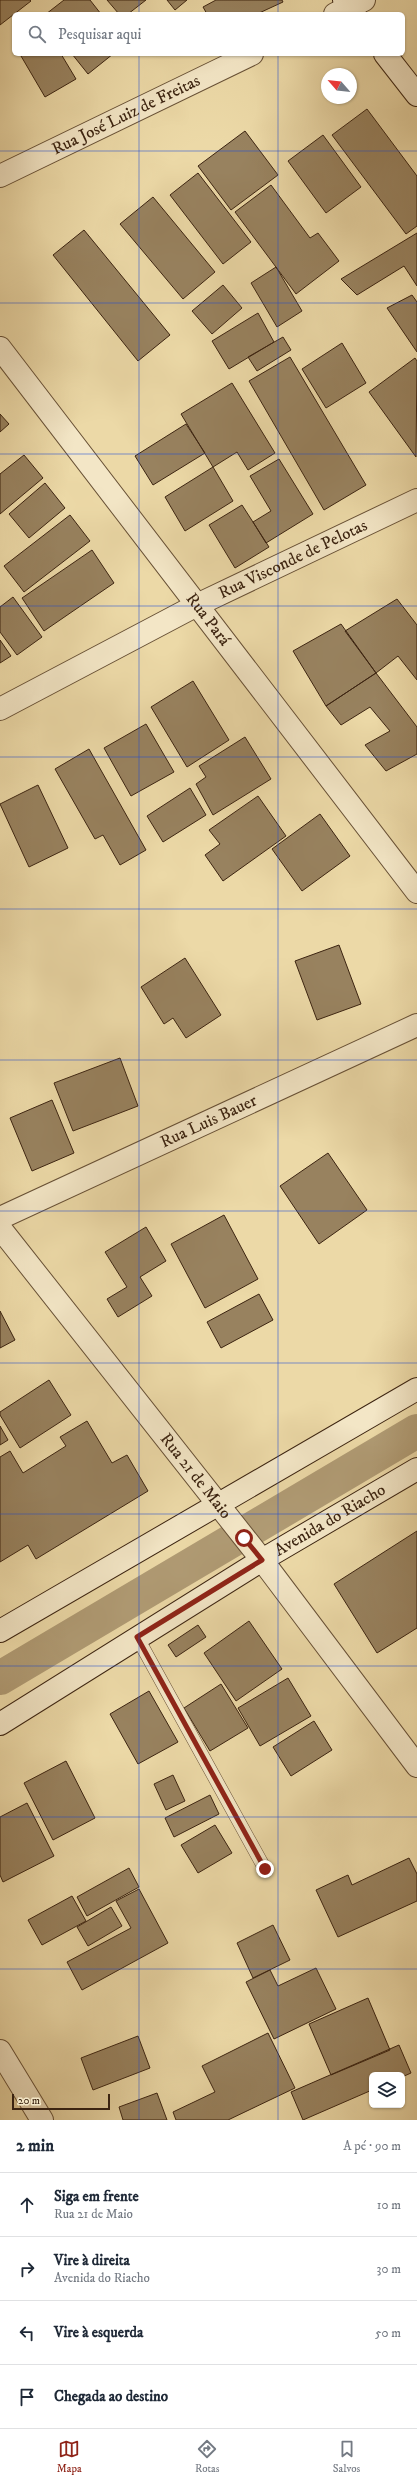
<!DOCTYPE html>
<html lang="pt">
<head>
<meta charset="utf-8">
<style>
	body { margin:0; font-family:"IM FELL DW Pica",serif; background:#f6f6f7; color:#1f2937 }
	.controls { position:absolute; right:12px; bottom:12px; display:grid; overflow:hidden; border-radius:6px; box-shadow:0 1px 3px #0004 }
	.controls button { width:36px; height:36px; display:grid; place-items:center; padding:0; border:0; border-bottom:1px solid #e0e1e3; background:#fff; color:#1f2937; font:20px sans-serif }
	.compass { position:absolute; left:321px; top:68px; width:36px; height:36px; border-radius:50%; background:#fff; box-shadow:0 1px 3px #0004; rotate:298deg }
	.scale { position:absolute; left:12px; bottom:10px; width:98px; box-sizing:border-box; padding-left:4px; border:2px solid #3c2411; border-top:0; font-size:11px; line-height:14px; white-space:nowrap; color:#3c2411; -webkit-text-stroke:3px #f3e6c6; paint-order:stroke }
	.stop { position:absolute; width:12px; height:12px; margin:-9px; border:3px solid #8f2418; border-radius:50%; background:#fff }
	.stop.end { background:#8f2418; border-color:#fff; box-shadow:0 1px 4px #0008 }
	.list { margin:0; padding:0; list-style:none }
	h2 { display:flex; justify-content:space-between; align-items:center; height:52px; margin:0; padding:0 16px; font-size:17px }
	h2 small { font-size:13px; font-weight:400; color:#747a83 }
	.list li { display:grid; grid-template-columns:26px 1fr auto; gap:12px; align-items:center; box-sizing:border-box; height:64px; padding:0 16px; border-top:1px solid #e0e1e3 }
	.list b { display:block; font-size:15px; white-space:nowrap }
	.list p { margin:0; font-size:13px; white-space:nowrap; color:#747a83 }
	.list em { font-size:13px; font-style:normal; color:#747a83 }
	.icon { flex:none; width:22px; height:22px; fill:none; stroke:currentColor; stroke-width:2; stroke-linecap:round; stroke-linejoin:round }
	.map { position:relative; flex:none; width:417px; height:2120px; overflow:hidden }
	.search { position:absolute; background:#fff; box-shadow:0 1px 3px #0004; left:12px; right:12px; top:12px; height:44px; display:flex; align-items:center; gap:10px; box-sizing:border-box; padding:0 14px; border-radius:6px; color:#747a83; font-size:15px }
	.sheet { height:308px; background:#fff }
	nav { display:flex; justify-content:space-around; align-items:center; box-sizing:border-box; height:56px; border-top:1px solid #e0e1e3; background:#fff; font-size:11px; color:#747a83 }
	nav a { display:grid; justify-items:center; gap:2px }
	nav .on { color:#8f2418 }
	.map>svg:first-child { display:block }
</style>
</head>
<body>
<div class="map">
<svg width="417" height="2120" viewBox="0 0 417 2120">
	<rect width="100%" height="100%" fill="#ecd9a7"/>
	<filter id="stains"><feTurbulence type="fractalNoise" baseFrequency=".005" numOctaves="4"/><feColorMatrix values="0 0 0 0 .2 0 0 0 0 .09 0 0 0 0 .02 0 0 0 .5 -.17"/></filter>
	<radialGradient id="worn" r=".72"><stop offset=".6" stop-color="#630" stop-opacity="0"/><stop offset="1" stop-color="#630" stop-opacity=".3"/></radialGradient>
	<g fill="none" stroke-linecap="round" stroke-linejoin="round">
		<path stroke="#b09b74" stroke-width="34" d="M0,1678L417,1431"/>
	</g>
	<path fill="#98825f" stroke="#3c2411" d="M0,0H30L31,1L0,25Z
		M64,0H90L101,14H46Z
		M107,0H146L128,14H119Z
		M167,0H187L175,10Z
		M216,0H282L283,2L257,14H207L203,7Z
		M26,54H61L76,79L45,97L21,56Z
		M72,54H113L88,74Z
		M367,109L417,176V226L406,234L332,135Z
		M245,131L278,175L231,210L198,166Z
		M323,135L361,187L326,213L288,161Z
		M198,173L251,242L223,264L170,195Z
		M271,185L310,238L318,233L339,261L296,294L235,212Z
		M153,197L215,272L183,299L120,224Z
		M84,230L170,335L138,361L53,255Z
		M417,233V286L404,266L357,295L341,279Z
		M276,267L302,311L277,327L251,283Z
		M223,285L242,308L212,334L192,311Z
		M412,295L417,302V352L387,308Z
		M258,313L274,342L229,369L212,341Z
		M283,337L291,350L257,371L248,357Z
		M342,343L366,383L326,408L302,369Z
		M290,357L366,485L324,510L249,381Z
		M415,358L417,361L416,457L369,392Z
		M232,383L275,453L248,470L237,452L213,467L181,414Z
		M0,414L9,424L0,432Z
		M186,424L205,453L153,485L135,456Z
		M24,455L43,478L0,514V474Z
		M279,459L313,514L266,543L253,522L271,511L250,476Z
		M213,467L233,501L185,531L165,497Z
		M45,483L65,508L29,538L9,514Z
		M242,505L269,547L235,568L209,525Z
		M70,515L90,541L24,592L4,566Z
		M92,550L114,583L44,631L22,598Z
		M13,597L42,637L17,655L0,632V607Z
		M397,599L417,625V680L398,656L376,673L345,631Z
		M341,624L376,673L326,706L293,651Z
		M0,640L11,656L0,663Z
		M376,673L417,727V754L386,771L365,745L390,731L370,707L341,725L326,706Z
		M193,681L229,740L187,767L151,707Z
		M146,724L174,772L131,796L104,748Z
		M245,737L271,779L213,815L196,784L206,777L199,766Z
		M89,749L146,850L120,865L103,835L95,839L55,769Z
		M38,785L68,848L29,867L0,804Z
		M190,788L206,815L163,842L147,816Z
		M258,796L286,836L223,881L205,855L220,844L209,830Z
		M320,814L350,856L302,891L272,849Z
		M339,945L361,1004L317,1020L295,961Z
		M185,958L221,1015L186,1038L173,1018L164,1024L141,987Z
		M120,1058L138,1106L73,1131L54,1083Z
		M52,1100L74,1153L32,1171L10,1118Z
		M328,1153L367,1210L319,1244L280,1186Z
		M224,1215L258,1279L205,1308L171,1244Z
		M146,1227L166,1261L140,1277L152,1296L118,1317L107,1299L127,1287L105,1252Z
		M259,1294L273,1320L221,1348L207,1322Z
		M0,1311L15,1340L0,1348Z
		M49,1380L71,1415L20,1448L0,1415V1412Z
		M87,1421L112,1463L127,1455L148,1491L36,1559L28,1545L0,1562V1457L10,1451L23,1473L66,1446L60,1437Z
		M0,1426L8,1440L0,1445Z
		M417,1531V1628L377,1653L334,1584Z
		M249,1621L282,1669L236,1701L204,1653Z
		M198,1625L206,1637L176,1657L168,1645Z
		M288,1678L311,1716L260,1746L238,1708Z
		M221,1684L248,1728L210,1751L184,1708Z
		M149,1691L178,1742L138,1764L110,1714Z
		M314,1721L332,1750L291,1776L273,1747Z
		M66,1761L95,1818L53,1840L24,1783Z
		M173,1775L185,1801L166,1810L154,1784Z
		M210,1795L219,1814L174,1837L165,1818Z
		M27,1803L54,1856L3,1882L0,1875V1817Z
		M215,1825L232,1853L198,1873L181,1845Z
		M409,1858L417,1874V1901L338,1937L316,1890L348,1875L352,1885Z
		M129,1868L139,1887L87,1916L77,1897Z
		M139,1889L168,1943L82,1990L67,1962L131,1928L116,1901Z
		M72,1896L86,1921L42,1945L28,1920Z
		M111,1907L122,1926L88,1946L77,1927Z
		M273,1925L290,1960L253,1978L237,1943Z
		M316,1968L336,2009L274,2039L246,1982L270,1970L278,1986Z
		M368,1998L390,2050L331,2075L309,2024Z
		M268,2033L295,2088L228,2120H176L173,2112L215,2092L202,2066Z
		M138,2036L150,2068L93,2090L81,2058Z
		M399,2045L411,2073L402,2077V2075H372V2090L303,2120L291,2092Z
		M157,2093L167,2120H123L119,2107Z"/>
	<g fill="none" stroke-linecap="round" stroke-linejoin="round">
		<g stroke="#685136" stroke-width="14">
			<path id="lane" d="M137,1637L265,1869"/>
		</g>
		<g stroke="#685136" stroke-width="24">
			<g id="street">
				<path d="M335,14L364,0"/>
				<path id="s1" d="M0,176L252,54"/>
				<path id="s2" d="M0,348L417,892"/>
				<path id="s3" d="M0,709L197,605L417,500"/>
				<path id="s4" d="M0,1218L417,1025"/>
				<path id="s5" d="M0,1228L262,1560L417,1766"/>
				<path d="M0,2051L42,2120"/>
			</g>
		</g>
		<g stroke="#3c2411" stroke-width="24">
			<g id="secondary">
				<path d="M344,0L355,14"/>
				<path d="M385,54L417,95"/>
				<path d="M0,1631L417,1389"/>
				<path id="s6" d="M0,1724L262,1560L417,1469"/>
			</g>
		</g>
		<use href="#lane" stroke="#f3e6c6" stroke-width="13"/>
		<use href="#street" stroke="#f3e6c6" stroke-width="22"/>
		<use href="#secondary" stroke="#f3e6c6" stroke-width="22"/>
	</g>
	<g fill="none" stroke-linecap="round" stroke-linejoin="round">
		<path stroke="#8f2418" stroke-width="5" d="M244,1538L262,1560L137,1637L265,1869"/>
	</g>
	<path fill="none" stroke="#1d4ed8" stroke-width="1" stroke-opacity="0.55" d="M139,0V14M278,0V14M139,54V2120M278,54V2120M0,151H417M0,303H417M0,454H417M0,606H417M0,757H417M0,909H417M0,1060H417M0,1211H417M0,1363H417M0,1514H417M0,1666H417M0,1817H417M0,1969H417"/>
	<g text-anchor="middle" dominant-baseline="central" stroke-width="3" stroke-linejoin="round" paint-order="stroke">
		<g font-size="17" fill="#3c2411" stroke="#f3e6c6">
			<text stroke="none"><textPath href="#s1" startOffset="140">Rua José Luiz de Freitas</textPath></text>
			<text stroke="none"><textPath href="#s3" startOffset="329">Rua Visconde de Pelotas</textPath></text>
			<text stroke="none"><textPath href="#s2" startOffset="342">Rua Pará</textPath></text>
			<text stroke="none"><textPath href="#s4" startOffset="230">Rua Luis Bauer</textPath></text>
			<text stroke="none"><textPath href="#s5" startOffset="316">Rua 21 de Maio</textPath></text>
			<text stroke="none"><textPath href="#s6" startOffset="388">Avenida do Riacho</textPath></text>
		</g>
	</g>
	<rect width="100%" height="100%" filter="url(#stains)"/>
	<rect width="100%" height="100%" fill="url(#worn)"/>
</svg>
<div class="controls">
<button><svg class="icon" aria-label="layers" viewBox="0 0 24 24"><path d="M12 4l9 5-9 5-9-5zM3 14l9 5 9-5"/></svg></button>
</div>
<svg class="compass" viewBox="-18 -18 36 36"><path d="M0-13l5 13h-10z" fill="#e53935"/><path d="M0 13l5-13h-10z" fill="#747a83"/></svg>
<div class="scale">20 m</div>
<div class="stop" style="left:244px;top:1538px"></div>
<div class="stop end" style="left:265px;top:1869px"></div>
<div class="search"><svg class="icon" aria-label="search" viewBox="0 0 24 24"><circle cx="10" cy="10" r="6"/><path d="M15 15l6 6"/></svg>Pesquisar aqui</div>
</div>
<section class="sheet">
<h2>2 min<small>A pé · 90 m</small></h2>
<ul class="list">
<li><svg class="icon" aria-label="ahead" viewBox="0 0 24 24"><path d="M12 20V5M6 11l6-6 6 6"/></svg><div><b>Siga em frente</b><p>Rua 21 de Maio</p></div><em>10 m</em></li>
<li><svg class="icon" aria-label="right" viewBox="0 0 24 24"><path d="M7 20v-9h11M14 6l5 5-5 5"/></svg><div><b>Vire à direita</b><p>Avenida do Riacho</p></div><em>30 m</em></li>
<li><svg class="icon" aria-label="left" viewBox="0 0 24 24"><path d="M17 20v-9H6M10 6l-5 5 5 5"/></svg><div><b>Vire à esquerda</b></div><em>50 m</em></li>
<li><svg class="icon" aria-label="arrive" viewBox="0 0 24 24"><path d="M6 21V4h12l-3 4 3 4H6"/></svg><div><b>Chegada ao destino</b></div></li>
</ul>
</section>
<nav>
<a class="on"><svg class="icon" aria-label="map" viewBox="0 0 24 24"><path d="M3 6l6-2 6 2 6-2v14l-6 2-6-2-6 2zM9 4v14M15 6v14"/></svg>Mapa</a>
<a><svg class="icon" aria-label="directions" viewBox="0 0 24 24"><path d="M12 3l9 9-9 9-9-9zM9 14v-3h6M13 9l2 2-2 2"/></svg>Rotas</a>
<a><svg class="icon" aria-label="saved" viewBox="0 0 24 24"><path d="M7 4h10v16l-5-4-5 4z"/></svg>Salvos</a>
</nav>
</body>
</html>
